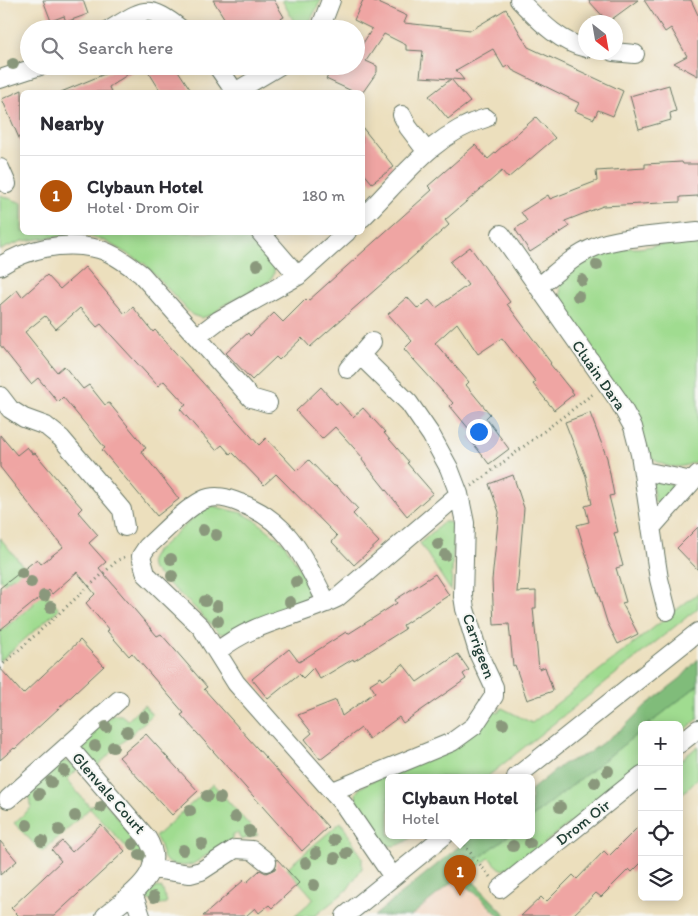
<!DOCTYPE html>
<html lang="en">
<head>
<meta charset="utf-8">
<style>
	body { margin:0; font-family:Itim,sans-serif; background:#f2f2f3; color:#2b2b33 }
	.controls { position:absolute; right:15px; bottom:15px; display:grid; overflow:hidden; border-radius:8px; box-shadow:0 2px 12px #0003 }
	.controls button { width:45px; height:45px; display:grid; place-items:center; padding:0; border:0; border-bottom:1px solid #e1e1e2; background:#fff; color:#2b2b33; font:25px sans-serif }
	.compass { position:absolute; left:578px; top:15px; width:45px; height:45px; border-radius:50%; background:#fff; box-shadow:0 2px 12px #0003; rotate:149deg }
	.you { position:absolute; left:478px; top:431px; width:18px; height:18px; margin:-12px; border:4px solid #fff; border-radius:50%; background:#1a73e8; box-shadow:0 0 0 8px #1a73e833 }
	.badge { display:grid; place-items:center; width:32px; height:32px; border-radius:50%; background:#b45309; color:#fff; font-size:16px; font-weight:700 }
	.pin { position:absolute; translate:-50% -41px; filter:drop-shadow(0 1px 2px #0008) }
	.pin::after { content:''; position:absolute; top:26px; width:18px; height:15px; background:inherit; clip-path:polygon(0 0,100% 0,50% 100%) }
	.popup { position:absolute; left:385px; top:774px; width:150px; height:65px; box-sizing:border-box; display:grid; place-content:center; border-radius:8px; background:#fff; filter:drop-shadow(0 1px 4px #0005); font-size:16px; white-space:nowrap; color:#7c7c81 }
	.popup b { font-size:19px; color:#2b2b33 }
	.popup::after { content:''; position:absolute; left:50%; top:100%; margin-left:-10px; border:10px solid transparent; border-top-color:#fff }
	.list { margin:0; padding:0; list-style:none }
	h2 { display:flex; justify-content:space-between; align-items:center; height:65px; margin:0; padding:0 20px; font-size:21px }
	h2 small { font-size:16px; font-weight:400; color:#7c7c81 }
	.list li { display:grid; grid-template-columns:32px 1fr auto; gap:15px; align-items:center; box-sizing:border-box; height:80px; padding:0 20px; border-top:1px solid #e1e1e2 }
	.list b { display:block; font-size:19px; white-space:nowrap }
	.list p { margin:0; font-size:16px; white-space:nowrap; color:#7c7c81 }
	.list em { font-size:16px; font-style:normal; color:#7c7c81 }
	.icon { flex:none; width:28px; height:28px; fill:none; stroke:currentColor; stroke-width:2; stroke-linecap:round; stroke-linejoin:round }
	.map { position:relative; flex:none; width:698px; height:916px; overflow:hidden }
	.search { position:absolute; background:#fff; box-shadow:0 2px 12px #0003; left:20px; top:20px; width:345px; height:55px; display:flex; align-items:center; gap:12px; box-sizing:border-box; padding:0 18px; border-radius:28px; color:#7c7c81; font-size:19px }
	.panel { position:absolute; background:#fff; box-shadow:0 2px 12px #0003; left:20px; top:90px; width:345px; height:145px; border-radius:8px }
	.map>svg:first-child { display:block }
</style>
</head>
<body>
<div class="map">
<svg width="698" height="916" viewBox="0 0 698 916">
	<rect width="100%" height="100%" fill="#f6f6f2"/>
	<filter id="ink" filterUnits="userSpaceOnUse"><feTurbulence type="fractalNoise" baseFrequency=".02" numOctaves="2"/><feDisplacementMap in="SourceGraphic" scale="10" xChannelSelector="R" yChannelSelector="G"/><feConvolveMatrix kernelMatrix="1 2 1 2 8 2 1 2 1" color-interpolation-filters="sRGB"/></filter>
	<filter id="wash" filterUnits="userSpaceOnUse"><feTurbulence type="fractalNoise" baseFrequency=".0096" numOctaves="4" result="noise"/><feDisplacementMap in="SourceGraphic" scale="20" xChannelSelector="R" yChannelSelector="G"/><feGaussianBlur stdDeviation="1.12" result="paint"/><feColorMatrix in="noise" values="0 0 0 0 0 0 0 0 0 0 0 0 0 0 0 0 0 1.4 0 .05"/><feComposite in="paint" operator="in"/></filter>
	<g filter="url(#wash)">
		<rect width="100%" height="100%" fill="#ecdfbd"/>
		<path fill="#f2d4be" d="M462,871L507,916H410Z"/>
		<path fill="#a0dc90" stroke="#608c62" d="M282,0H321L306,29H294L297,27Z
			M0,195L22,203V232L248,233L274,264V274L269,282L222,306L214,314L201,318L192,315L145,264L105,241L80,234L22,241L0,250Z
			M698,239V460C679,471 661,469 646,452L567,316L561,303L560,284L565,275L589,258L618,248H639Z
			M655,478L675,486L659,505L655,502L652,484Z
			M213,506L242,513L255,520L284,543L307,581L308,591L306,601L299,606L263,616L224,634L219,633L193,606L151,568L150,560L154,553L200,512Z
			M444,522H449L453,526L454,531L451,591L420,543Z
			M0,538L59,609L0,661V632L34,604L13,577L4,583L0,580Z
			M698,593V608L487,777H389V835H414C404,843 396,849 383,844L357,804L356,793L360,788L494,711L498,713L502,708L532,723Z
			M698,685V719L679,735V725H648Z
			M144,705L152,715L96,767L83,750V741L112,715H121L128,720Z
			M642,730V766L518,864L502,870L489,858L466,876L462,871L509,835H531V818Z
			M698,746V778L679,797V762Z
			M59,761L69,762L78,769L67,780L90,807L101,798L142,845L144,866L90,808L42,852L14,823L32,807L27,793Z
			M213,784L258,835L241,840L238,833L232,836V839L193,864C187,866 182,866 176,865C157,862 165,848 155,837Z
			M341,822L362,857V868L347,890L315,916H294L314,899L287,868Z
			M157,887L162,888L167,902L163,905L143,898Z"/>
		<path fill="#80bc7a" stroke="#507c57" d="M698,659V685L648,725H642V730L531,818V790L563,764L587,754L623,728L645,706L681,678Z
			M473,835H509L463,871L507,916H499L479,896L456,879L411,916H374Z"/>
		<g id="blocks">
			<path fill="#efa5a3" d="M43,0H83L88,14L66,22L64,16L51,21Z
				M213,0H274L284,17L263,29H231Z
				M363,0H372L407,16L404,23L471,30L506,9L528,47L623,91L613,116L598,110L594,119L575,111L579,103L512,70L509,65L504,68L493,49L456,70L464,80L451,79L470,102L448,119L429,96L451,79L420,77L423,51L406,50V45L384,34L366,61L377,66V72L363,92H354L326,79L335,66H356V54L372,29L354,20Z
				M588,0H638L608,22Z
				M644,0H691L698,15V76L674,63L687,56L671,28L665,32Z
				M124,66H135L136,69L109,87L111,92H61Z
				M145,66H175L192,92H161Z
				M669,85L676,111L670,113L671,120L639,129L630,96Z
				M22,90V145L2,99Z
				M536,117L555,138L508,178L502,171L445,220L449,225L310,347L302,338L279,360L276,357L252,380L226,353L248,333L250,336L274,313L283,322L306,299L308,301L432,190L428,186L475,145L488,159Z
				M362,127L394,167L372,183L362,171Z
				M682,162L683,164H698V196L680,197V202L603,206L565,221L569,227L530,252L515,229L527,221L521,212L548,195L550,199L597,181L596,171L645,168V164Z
				M470,247L510,302L507,304L551,363L550,364L574,394L554,410L533,384L536,382L502,338L478,354L457,323L435,343L469,382L466,385L490,414L486,418L509,449L489,464L469,438L474,435L450,406L453,403L404,349L412,341L388,314L407,297L418,309L429,300L436,308L468,285L450,262Z
				M85,267L125,314L133,307L153,332L155,330L259,445L266,438L297,471L309,460L334,486L336,485L358,509L353,514L379,542L354,565L332,542L337,536L276,474L264,485L232,452L230,454L222,445L216,450L180,409L186,405L164,381L158,386L101,324L97,327L80,308L56,329L45,316L25,332L57,372L64,366L83,389L89,385L105,405L109,403L146,448L141,451L179,499L157,516L102,450L105,448L63,397L58,402L38,378L31,384L0,345V305L17,290L22,297L47,275L60,289Z
				M321,387L336,404L339,402L353,417L363,408L385,432L384,433L409,462L407,463L433,493L407,516L362,460L363,458L335,427L322,439L296,411Z
				M590,413L607,458L614,495L609,496L618,532L614,533L623,566L616,568L626,602L622,603L638,634L618,644L607,622L577,525L589,522L585,506L592,504L586,476L565,422Z
				M0,435L17,455L27,447L33,454L35,453L74,499L82,508L78,512L98,535L89,543L106,562L99,568L157,636L161,634L182,658L207,687L204,689L328,827L302,851L181,715L184,713L132,653L129,656L107,631L109,630L86,603L95,594L77,572L52,594L49,590L0,630V588L37,559L41,564L63,547L0,467Z
				M513,475L524,508L517,592L536,591V608H533L539,669L545,667L553,691L527,700L515,665L513,666L509,624L494,625L492,580L499,512L489,484Z
				M698,527V570L677,548Z
				M435,574L449,595L403,625L405,629L354,661L353,659L320,679L313,668L303,678L299,674L268,699L252,679L289,649L299,662L346,632L348,634L397,603L395,600Z
				M80,640L104,666L15,749L14,748L0,760V668L23,694Z
				M458,654L469,670L463,674L466,679L403,723L399,717L369,739L361,728L320,759L305,739L312,733L298,715L336,700L342,716L375,692L370,684L381,677L383,680L403,664L417,682Z
				M146,734L198,791L172,815L119,757Z
				M642,823V862L632,872L629,869L601,897L596,893L572,916H521L541,897L546,902L573,875L577,879L604,851L609,856Z
				M101,825L125,851L54,916H19L11,908L61,861L52,850L62,841L72,852Z
				M0,841L17,861L0,875Z
				M277,859L299,883L272,908L269,905L259,913L255,908L246,916H203L244,880L246,883L260,870L266,873L275,869Z"/>
		</g>
	</g>
	<g filter="url(#ink)">
		<use href="#blocks" fill-opacity="0" stroke="#677664" stroke-width="1"/>
		<g fill="none" stroke-linecap="round" stroke-linejoin="round">
			<g stroke="#677664" stroke-width="20">
				<path id="minor" d="M519,0C538,19 558,42 586,48
					M111,29C144,9 148,3 181,29
					M320,29L331,0
					M613,52L635,54
					M217,66L235,92
					M0,79L40,66
					M235,92L279,66
					M402,115L408,127L427,152
					M0,168L7,184
					M362,218C400,181 433,133 486,118
					M260,232L298,276
					M501,234L618,400L633,427L640,454L659,579L667,611
					M0,266C27,249 62,241 94,248C111,251 127,264 141,274L251,398L268,403
					M538,287C556,273 573,256 595,247C619,236 669,235 698,231
					M198,336L219,320L298,276L347,232
					M348,369L372,342
					M0,396L10,409L24,418L46,426L61,438L122,510L125,527
					M644,471L692,481
					M651,528L698,475
					M327,603C304,559 290,521 240,503C228,498 215,494 203,500C182,511 164,532 147,547L141,556L146,574L201,627L236,683L344,805L393,877
					M218,651C255,621 296,618 337,598L459,494
					M679,744L698,729
					M68,746L147,838C169,873 128,896 105,916
					M516,777L698,632
					M333,791L452,742L474,726L494,696V687L479,655L465,609L463,596L465,523L459,494L449,468L431,435L409,403L360,355
					M8,799L119,700
					M153,869L190,874L201,871L235,849L252,850L267,862
					M500,889L642,775
					M133,893L141,916
					M345,916L445,835"/>
			</g>
			<path stroke="#677664" stroke-width="3" stroke-dasharray="1 4" stroke-linecap="butt" d="M472,486L594,393
				M0,667L118,560L125,557
				M461,841L490,877"/>
			<use href="#minor" stroke="#fff" stroke-width="18"/>
		</g>
		<g fill="#8a987c">
			<circle cx="13" cy="64" r="6"/>
			<circle cx="257" cy="265" r="6"/>
			<circle cx="597" cy="265" r="6"/>
			<circle cx="582" cy="280" r="6"/>
			<circle cx="578" cy="296" r="6"/>
			<circle cx="203" cy="530" r="6"/>
			<circle cx="216" cy="535" r="6"/>
			<circle cx="438" cy="544" r="6"/>
			<circle cx="445" cy="555" r="6"/>
			<circle cx="171" cy="559" r="6"/>
			<circle cx="22" cy="573" r="6"/>
			<circle cx="172" cy="576" r="6"/>
			<circle cx="31" cy="582" r="6"/>
			<circle cx="296" cy="582" r="6"/>
			<circle cx="44" cy="596" r="6"/>
			<circle cx="205" cy="601" r="6"/>
			<circle cx="290" cy="602" r="6"/>
			<circle cx="217" cy="606" r="6"/>
			<circle cx="51" cy="607" r="6"/>
			<circle cx="218" cy="621" r="6"/>
			<circle cx="144" cy="717" r="6"/>
			<circle cx="503" cy="724" r="6"/>
			<circle cx="106" cy="727" r="6"/>
			<circle cx="127" cy="732" r="6"/>
			<circle cx="95" cy="746" r="6"/>
			<circle cx="113" cy="747" r="6"/>
			<circle cx="64" cy="771" r="6"/>
			<circle cx="608" cy="771" r="6"/>
			<circle cx="51" cy="782" r="6"/>
			<circle cx="595" cy="782" r="6"/>
			<circle cx="39" cy="794" r="6"/>
			<circle cx="207" cy="796" r="6"/>
			<circle cx="220" cy="798" r="6"/>
			<circle cx="101" cy="807" r="6"/>
			<circle cx="560" cy="807" r="6"/>
			<circle cx="190" cy="811" r="6"/>
			<circle cx="75" cy="816" r="6"/>
			<circle cx="235" cy="817" r="6"/>
			<circle cx="27" cy="825" r="6"/>
			<circle cx="59" cy="830" r="6"/>
			<circle cx="249" cy="831" r="6"/>
			<circle cx="334" cy="840" r="6"/>
			<circle cx="42" cy="841" r="6"/>
			<circle cx="530" cy="843" r="6"/>
			<circle cx="133" cy="844" r="6"/>
			<circle cx="202" cy="844" r="6"/>
			<circle cx="513" cy="846" r="6"/>
			<circle cx="183" cy="850" r="6"/>
			<circle cx="316" cy="853" r="6"/>
			<circle cx="347" cy="853" r="6"/>
			<circle cx="140" cy="855" r="6"/>
			<circle cx="335" cy="858" r="6"/>
			<circle cx="306" cy="863" r="6"/>
			<circle cx="314" cy="885" r="6"/>
			<circle cx="154" cy="897" r="6"/>
		</g>
	</g>
	<g text-anchor="middle" dominant-baseline="central" stroke-width="4" stroke-linejoin="round" paint-order="stroke">
		<g font-size="16" fill="#1f3d34" stroke="#f6f6f2">
			<text transform="translate(599 375) rotate(55)">Cluain Dara</text>
			<text transform="translate(479 646) rotate(70)">Carrigeen</text>
			<text transform="translate(109 793) rotate(49)">Glenvale Court</text>
			<text transform="translate(583 822) rotate(-38)">Drom Oir</text>
		</g>
	</g>
</svg>
<div class="controls">
<button>+</button>
<button>−</button>
<button><svg class="icon" aria-label="locate" viewBox="0 0 24 24"><circle cx="12" cy="12" r="6"/><path d="M12 2v4M12 18v4M2 12h4M18 12h4"/></svg></button>
<button><svg class="icon" aria-label="layers" viewBox="0 0 24 24"><path d="M12 4l9 5-9 5-9-5zM3 14l9 5 9-5"/></svg></button>
</div>
<svg class="compass" viewBox="-18 -18 36 36"><path d="M0-13l5 13h-10z" fill="#e53935"/><path d="M0 13l5-13h-10z" fill="#7c7c81"/></svg>
<div class="you"></div>
<div class="pin badge" style="left:460px;top:896px">1</div>
<div class="popup"><b>Clybaun Hotel</b>Hotel</div>
<div class="search"><svg class="icon" aria-label="search" viewBox="0 0 24 24"><circle cx="10" cy="10" r="6"/><path d="M15 15l6 6"/></svg>Search here</div>
<section class="panel">
<h2>Nearby<small></small></h2>
<ul class="list">
<li><span class="badge">1</span><div><b>Clybaun Hotel</b><p>Hotel · Drom Oir</p></div><em>180 m</em></li>
</ul>
</section>
</div>
</body>
</html>
